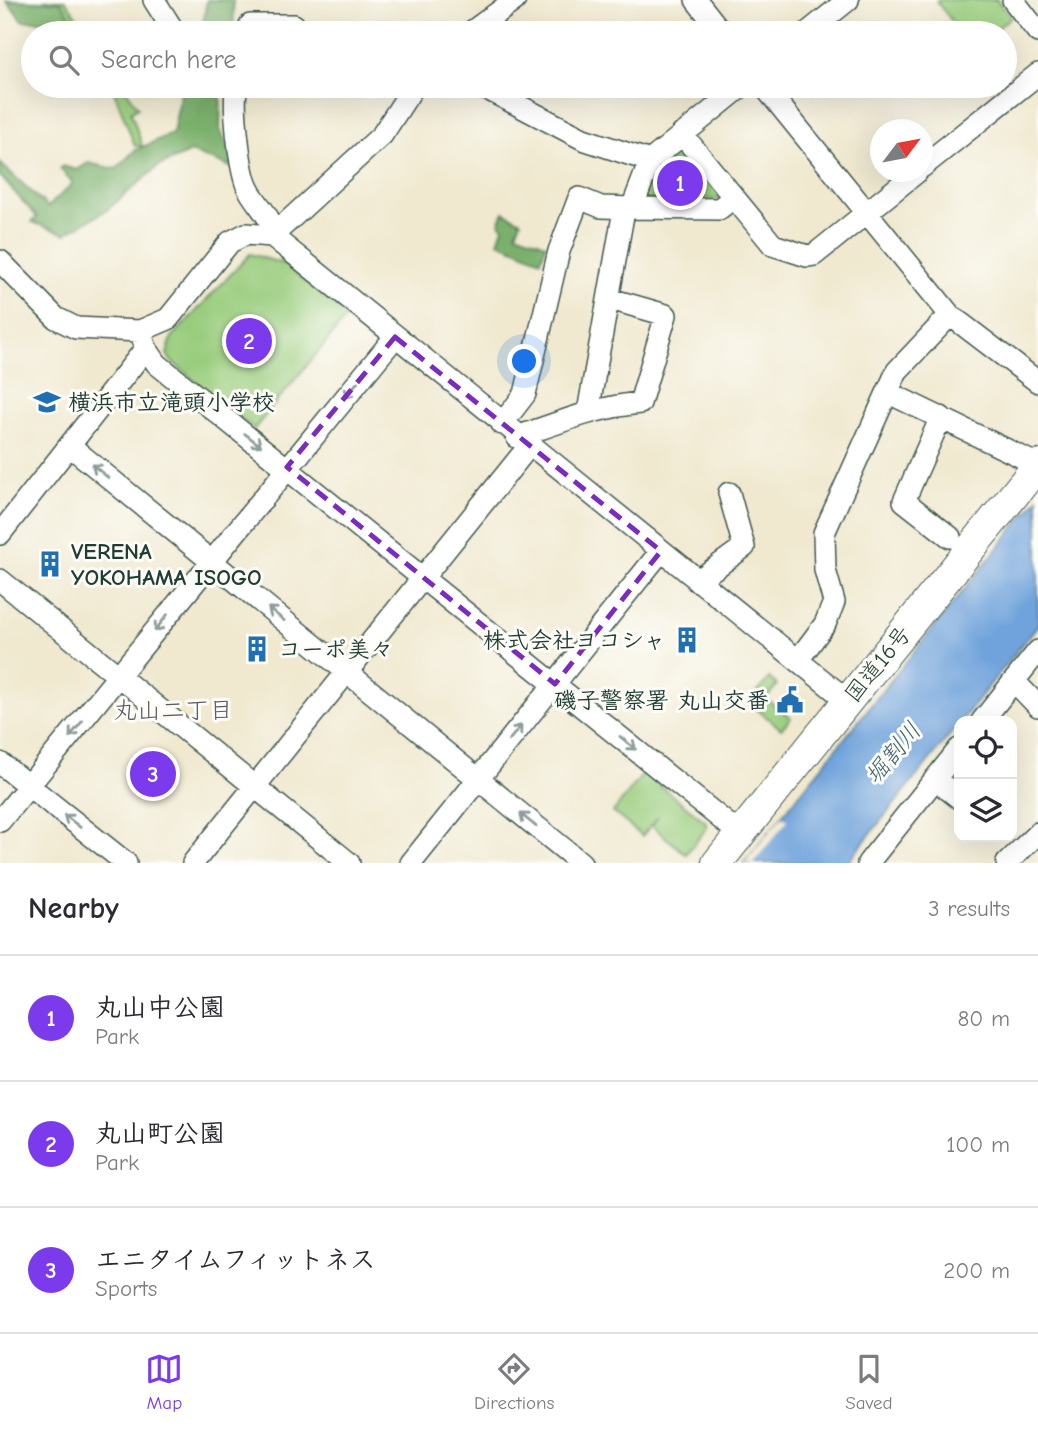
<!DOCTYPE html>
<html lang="en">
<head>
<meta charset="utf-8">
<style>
	body { margin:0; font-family:"Comic Neue","Klee One",sans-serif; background:#f2f2f3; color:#2b2b33 }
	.controls { position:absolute; right:21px; bottom:21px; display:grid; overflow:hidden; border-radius:14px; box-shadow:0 7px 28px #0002 }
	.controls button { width:63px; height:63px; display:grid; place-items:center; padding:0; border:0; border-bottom:2px solid #e1e1e2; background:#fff; color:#2b2b33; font:35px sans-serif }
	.compass { position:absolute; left:870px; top:119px; width:63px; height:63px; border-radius:50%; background:#fff; box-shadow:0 7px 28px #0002; rotate:58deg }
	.you { position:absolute; left:525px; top:362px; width:24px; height:24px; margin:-18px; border:5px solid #fff; border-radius:50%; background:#1a73e8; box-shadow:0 0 0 10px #1a73e833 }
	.badge { display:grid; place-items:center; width:46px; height:46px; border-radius:50%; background:#7c3aed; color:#fff; font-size:23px; font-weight:700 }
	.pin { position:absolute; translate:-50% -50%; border:4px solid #fff; box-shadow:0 2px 7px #0006 }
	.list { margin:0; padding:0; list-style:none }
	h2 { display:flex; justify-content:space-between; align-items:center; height:91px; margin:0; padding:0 28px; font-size:30px }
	h2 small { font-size:23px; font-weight:400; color:#7c7c81 }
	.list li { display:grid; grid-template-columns:46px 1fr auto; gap:21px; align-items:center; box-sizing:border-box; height:126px; padding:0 28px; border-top:2px solid #e1e1e2 }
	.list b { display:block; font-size:26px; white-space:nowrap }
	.list p { margin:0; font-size:23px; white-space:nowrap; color:#7c7c81 }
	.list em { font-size:23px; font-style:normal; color:#7c7c81 }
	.icon { flex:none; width:38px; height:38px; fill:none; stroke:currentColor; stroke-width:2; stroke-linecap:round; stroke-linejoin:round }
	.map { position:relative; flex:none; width:1038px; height:863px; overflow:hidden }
	.search { position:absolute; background:#fff; box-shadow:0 7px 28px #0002; left:21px; right:21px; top:21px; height:77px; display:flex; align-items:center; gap:18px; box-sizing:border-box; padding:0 24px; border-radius:38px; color:#7c7c81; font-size:26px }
	.sheet { height:469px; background:#fff }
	nav { display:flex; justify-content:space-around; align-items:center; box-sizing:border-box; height:98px; border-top:2px solid #e1e1e2; background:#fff; font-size:19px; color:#7c7c81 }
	nav a { display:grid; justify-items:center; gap:4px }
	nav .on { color:#7c3aed }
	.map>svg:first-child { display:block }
</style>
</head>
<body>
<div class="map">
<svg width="1038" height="863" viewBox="0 0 1038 863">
	<rect width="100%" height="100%" fill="#fdfcf7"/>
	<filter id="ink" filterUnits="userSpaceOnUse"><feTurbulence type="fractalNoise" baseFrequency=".0143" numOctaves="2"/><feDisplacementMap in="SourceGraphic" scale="14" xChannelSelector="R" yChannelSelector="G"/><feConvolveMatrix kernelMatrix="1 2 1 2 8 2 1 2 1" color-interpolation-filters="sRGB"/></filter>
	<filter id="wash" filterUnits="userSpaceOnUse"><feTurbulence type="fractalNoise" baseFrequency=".00686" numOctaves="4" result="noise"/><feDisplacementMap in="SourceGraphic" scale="28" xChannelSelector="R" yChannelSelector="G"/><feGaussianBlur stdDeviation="1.57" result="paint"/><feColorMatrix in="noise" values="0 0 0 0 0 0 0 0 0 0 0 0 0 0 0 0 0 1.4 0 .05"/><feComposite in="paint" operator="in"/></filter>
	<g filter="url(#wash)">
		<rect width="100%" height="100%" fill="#f0e9d0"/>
		<path fill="#98cc7c" stroke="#5c8458" stroke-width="2" d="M45,0H65L88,33H70Z
			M940,0H997L1011,17L991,33H961L937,2Z
			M112,86H123L138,107L131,112L142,146H135Z
			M682,143L729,199L640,202L650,167Z
			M250,254L284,264L348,316L254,429L171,361L167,354L172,337Z
			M769,678L777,685L766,699L791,718L781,729L749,703Z
			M644,773L706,822V829L686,854L652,826L658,817L642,836L613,812Z"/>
		<path fill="#7ab06c" stroke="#4c7650" stroke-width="2" d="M6,0L61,2L70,16L62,25L70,33H53L45,21H23Z
			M207,0H233L234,33H201Z
			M182,86H221L220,131L228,146L233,168L191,152L159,166L107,210L65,234L32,222L37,217L0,176V163L48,207L73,183L60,168L63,166L77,170L88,163L116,169L134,151L173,133Z
			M504,212L521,221L516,233L546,244L541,260L498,242L503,227L499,223Z"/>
		<path fill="#6fa3db" stroke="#477088" stroke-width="2" d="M1038,498V625L847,863H744Z"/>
		<path fill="#f0e9d0" d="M782,816L788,820L753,863H744Z"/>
	</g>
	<g filter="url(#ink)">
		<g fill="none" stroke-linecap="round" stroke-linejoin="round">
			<g stroke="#3e574b" stroke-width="24">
				<path id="minor" d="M154,0L175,33
					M696,0L722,33
					M1013,0L1038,32
					M249,33L250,25H294
					M470,33L515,0
					M807,33L848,0
					M237,86C232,103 240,173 248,188C256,205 274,217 272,236
					M470,86L489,90L583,139L650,161
					M764,86L950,315L1038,382
					M682,134L773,245L807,256L814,255L917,172
					M922,167L1038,74
					M632,208L719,209L733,198
					M272,236L382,135L414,86
					M0,261L56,318L76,328L140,331L168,319L230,242L246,234L272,236L848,701
					M140,331L146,348L157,364L740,834
					M889,393L1038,465
					M588,412L624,210
					M941,417L904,501L950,537
					M502,424L525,394L559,251L579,198L601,207L632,208L650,161L742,86
					M517,437C558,423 596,407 640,403L666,315L610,299
					M70,446L581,863
					M0,534L146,348
					M0,580L349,863
					M697,581L744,547L729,493
					M798,660L825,624L834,602L825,570L824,533L897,371L950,315
					M1014,681L1038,706
					M982,721L1038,651
					M0,763L126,863
					M935,779L959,798
					M0,821L395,337
					M193,863L529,446
					M411,863L661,551
					M868,863L959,749
					M1007,863L1038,833"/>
			</g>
			<g stroke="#3e574b" stroke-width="32">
				<path id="highway" d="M717,863L1038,465"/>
			</g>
			<use href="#minor" stroke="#fff" stroke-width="21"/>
			<use href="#highway" stroke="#fff" stroke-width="30"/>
		</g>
		<defs><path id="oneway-shaft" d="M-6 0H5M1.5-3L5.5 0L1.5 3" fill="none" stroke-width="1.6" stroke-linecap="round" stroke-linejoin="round" transform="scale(1.75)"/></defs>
		<g stroke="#8f9e9a">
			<use href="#oneway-shaft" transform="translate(351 390) rotate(130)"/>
			<use href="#oneway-shaft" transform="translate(253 440) rotate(38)"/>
			<use href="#oneway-shaft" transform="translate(100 471) rotate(-141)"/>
			<use href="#oneway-shaft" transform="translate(276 614) rotate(-141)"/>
			<use href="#oneway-shaft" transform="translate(161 623) rotate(128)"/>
			<use href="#oneway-shaft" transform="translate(76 729) rotate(129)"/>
			<use href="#oneway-shaft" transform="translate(515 733) rotate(-51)"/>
			<use href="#oneway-shaft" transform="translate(628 743) rotate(39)"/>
			<use href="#oneway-shaft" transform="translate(528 820) rotate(-141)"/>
			<use href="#oneway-shaft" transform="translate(72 821) rotate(-142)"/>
		</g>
	</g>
	<path fill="none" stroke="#7b2cbf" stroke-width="5" stroke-dasharray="14 9" stroke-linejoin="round" d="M395,337L661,551L555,684L287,467Z"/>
	<defs>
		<g id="school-bare" transform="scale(2.1)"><path d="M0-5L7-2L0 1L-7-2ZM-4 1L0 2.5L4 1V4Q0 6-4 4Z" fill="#1f6fb2" stroke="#fdfcf7" stroke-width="2.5" paint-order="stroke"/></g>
		<g id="building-bare" transform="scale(2.1)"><path d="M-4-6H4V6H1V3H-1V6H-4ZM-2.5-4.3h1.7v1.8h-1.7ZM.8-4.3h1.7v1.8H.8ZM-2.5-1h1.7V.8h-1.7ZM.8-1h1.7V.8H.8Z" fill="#1f6fb2" stroke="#fdfcf7" stroke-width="2.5" paint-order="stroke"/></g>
		<g id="civic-bare" transform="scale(2.1)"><path d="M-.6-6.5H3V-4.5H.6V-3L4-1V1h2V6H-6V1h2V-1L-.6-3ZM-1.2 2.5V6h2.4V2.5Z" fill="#1f6fb2" stroke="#fdfcf7" stroke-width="2.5" paint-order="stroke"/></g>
	</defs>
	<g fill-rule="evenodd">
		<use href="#school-bare" x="47" y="402"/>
		<use href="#building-bare" x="50" y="564"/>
		<use href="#building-bare" x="687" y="640"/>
		<use href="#building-bare" x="257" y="649"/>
		<use href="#civic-bare" x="790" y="700"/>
	</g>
	<g text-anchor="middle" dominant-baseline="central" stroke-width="6" stroke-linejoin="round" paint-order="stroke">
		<g font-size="23" font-weight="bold" fill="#1f3d34" stroke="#fdfcf7" text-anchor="start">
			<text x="68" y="402">横浜市立滝頭小学校</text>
			<text x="71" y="551">VERENA<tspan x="71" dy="26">YOKOHAMA ISOGO</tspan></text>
			<text x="666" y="640" text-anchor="end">株式会社ヨコシャ</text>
			<text x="278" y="649">コーポ美々</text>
			<text x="769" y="700" text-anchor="end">磯子警察署 丸山交番</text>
		</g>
		<g font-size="23" fill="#1f3d34" stroke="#fdfcf7">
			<text transform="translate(878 664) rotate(-51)">国道16号</text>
		</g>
		<g font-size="24" fill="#5c5b65" stroke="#fdfcf7">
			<text x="173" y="710">丸山二丁目</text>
		</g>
		<g font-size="24" font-style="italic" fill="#3b616e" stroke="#fdfcf7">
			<text transform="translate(893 753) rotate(-50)">堀割川</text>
		</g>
	</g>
</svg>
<div class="controls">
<button><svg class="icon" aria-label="locate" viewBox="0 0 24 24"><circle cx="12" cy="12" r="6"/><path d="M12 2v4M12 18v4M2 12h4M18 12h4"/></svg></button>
<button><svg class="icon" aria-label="layers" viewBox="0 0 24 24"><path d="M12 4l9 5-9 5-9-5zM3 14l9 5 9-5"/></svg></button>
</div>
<svg class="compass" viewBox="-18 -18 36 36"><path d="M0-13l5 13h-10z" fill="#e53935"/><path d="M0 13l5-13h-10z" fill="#7c7c81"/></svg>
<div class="you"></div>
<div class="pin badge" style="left:680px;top:183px">1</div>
<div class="pin badge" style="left:249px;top:341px">2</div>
<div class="pin badge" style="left:153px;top:774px">3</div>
<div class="search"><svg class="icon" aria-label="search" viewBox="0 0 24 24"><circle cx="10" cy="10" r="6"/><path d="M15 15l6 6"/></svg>Search here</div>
</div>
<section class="sheet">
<h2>Nearby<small>3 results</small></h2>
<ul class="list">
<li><span class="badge">1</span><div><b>丸山中公園</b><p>Park</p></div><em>80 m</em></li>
<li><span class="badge">2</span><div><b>丸山町公園</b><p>Park</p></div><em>100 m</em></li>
<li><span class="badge">3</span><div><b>エニタイムフィットネス</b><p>Sports</p></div><em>200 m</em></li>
</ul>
</section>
<nav>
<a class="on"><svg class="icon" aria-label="map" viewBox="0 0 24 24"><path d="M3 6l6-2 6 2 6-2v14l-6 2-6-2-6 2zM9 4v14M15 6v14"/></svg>Map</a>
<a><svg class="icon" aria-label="directions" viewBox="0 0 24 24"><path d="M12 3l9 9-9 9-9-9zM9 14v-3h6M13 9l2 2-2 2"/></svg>Directions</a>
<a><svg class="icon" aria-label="saved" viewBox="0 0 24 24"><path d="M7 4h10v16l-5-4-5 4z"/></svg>Saved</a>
</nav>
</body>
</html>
